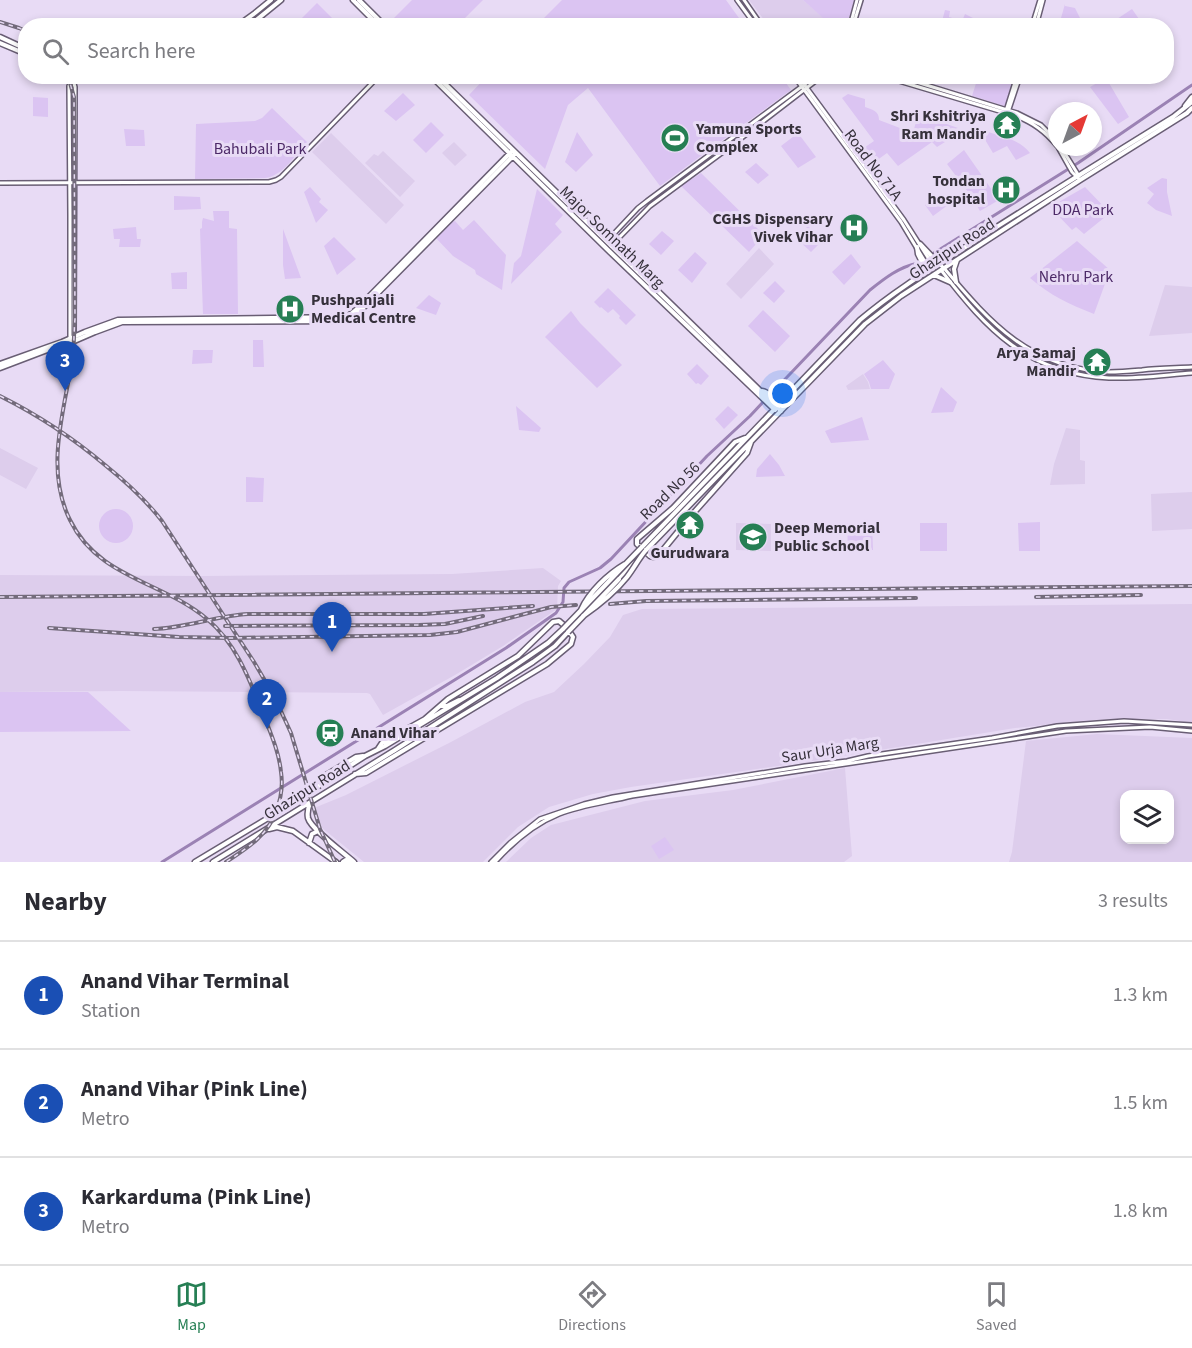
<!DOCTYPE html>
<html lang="en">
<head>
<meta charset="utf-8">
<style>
	body { margin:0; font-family:"Source Sans 3",sans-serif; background:#f7f7f7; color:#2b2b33 }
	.controls { position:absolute; right:18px; bottom:18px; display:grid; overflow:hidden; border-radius:12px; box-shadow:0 3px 9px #0003 }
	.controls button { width:54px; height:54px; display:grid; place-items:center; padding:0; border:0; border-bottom:2px solid #e1e1e2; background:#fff; color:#2b2b33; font:30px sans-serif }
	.compass { position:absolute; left:1048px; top:102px; width:54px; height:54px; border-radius:50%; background:#fff; box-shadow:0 3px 9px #0003; rotate:41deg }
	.you { position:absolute; left:783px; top:394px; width:21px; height:21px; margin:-15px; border:4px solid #fff; border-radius:50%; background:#1a73e8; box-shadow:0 0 0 9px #1a73e833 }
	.badge { display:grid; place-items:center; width:39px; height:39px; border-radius:50%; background:#267f54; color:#fff; font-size:20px; font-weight:700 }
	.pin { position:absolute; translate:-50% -50px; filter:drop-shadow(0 2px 3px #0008) }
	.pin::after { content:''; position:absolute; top:32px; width:21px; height:18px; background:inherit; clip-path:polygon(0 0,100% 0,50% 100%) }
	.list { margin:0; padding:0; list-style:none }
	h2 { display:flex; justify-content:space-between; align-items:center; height:78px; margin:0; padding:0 24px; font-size:26px }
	h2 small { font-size:20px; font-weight:400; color:#7c7c81 }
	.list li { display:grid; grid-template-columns:39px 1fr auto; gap:18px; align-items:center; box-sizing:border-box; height:108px; padding:0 24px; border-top:2px solid #e1e1e2 }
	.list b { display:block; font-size:22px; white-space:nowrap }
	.list p { margin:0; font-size:20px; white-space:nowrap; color:#7c7c81 }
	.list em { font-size:20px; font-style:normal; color:#7c7c81 }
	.icon { flex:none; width:33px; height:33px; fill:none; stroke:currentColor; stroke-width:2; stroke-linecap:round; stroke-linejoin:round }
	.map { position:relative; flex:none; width:1192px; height:862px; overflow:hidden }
	.search { position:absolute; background:#fff; box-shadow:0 3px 9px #0003; left:18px; right:18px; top:18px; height:66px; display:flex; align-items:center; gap:15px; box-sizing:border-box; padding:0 21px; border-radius:24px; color:#7c7c81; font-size:22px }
	.sheet { height:402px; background:#fff }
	nav { display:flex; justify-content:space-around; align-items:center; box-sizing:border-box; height:84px; border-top:2px solid #e1e1e2; background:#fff; font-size:16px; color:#7c7c81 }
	nav a { display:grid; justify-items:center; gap:3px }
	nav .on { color:#267f54 }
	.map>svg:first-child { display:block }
</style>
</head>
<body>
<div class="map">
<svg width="1192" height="862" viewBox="0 0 1192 862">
	<rect width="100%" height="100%" fill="#e8dbf5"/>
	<path fill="#ddcdec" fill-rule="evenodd" d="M749,0H803L832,25H768Z
		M331,133L404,205L386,224L312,152Z
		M454,142L467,155L455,166L442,153Z
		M383,151L415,181L400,197L365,163L374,154L378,156Z
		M759,248L774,264L741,299L726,284Z
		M1165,285L1192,287V333L1149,336Z
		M863,374L868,382L870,389L848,390L846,386Z
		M1066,428L1080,430V460L1085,461V484L1050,485L1054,464Z
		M0,448L38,468L26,489L0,475Z
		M1192,492V529L1152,531L1151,494Z
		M736,523L771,524V551L736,550Z
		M543,568L561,581L558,586L557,609L503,646L455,675L383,715L370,694L367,693L122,691L0,692V575L204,576L452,574Z
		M1192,604V723L1167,719L1091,720L1015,728L806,762L631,787L593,794L549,807L518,827L483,862H364L316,823L313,811L314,808L346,795L451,742L525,702L554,692L584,664L610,637L623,615L642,609Z
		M1097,734L1192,738V862H1009L1012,852L1026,741ZM1124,794H1170V840H1124Z
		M845,768L852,856L844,862H506L531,838L551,825L645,801L733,790Z"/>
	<path fill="#dbc4f2" d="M412,0H483L458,25H396L391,21Z
		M562,0H726L744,25H537Z
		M803,0H854L847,25L832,26Z
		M317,3L336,22L333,25H302L298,22Z
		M1065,4V6L1075,8L1081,20L1073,25H1059Z
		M1132,9L1139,19L1131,25H1108Z
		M945,10L950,11L949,17L962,21L965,14L973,18L971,25H941Z
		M487,76H781L791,90L660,186L588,88L568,105L545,169L469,95Z
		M978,77H1014L1005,106L972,96Z
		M1106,78L1129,117L1118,124L1090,87Z
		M403,93L415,105L396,121L384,111Z
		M848,94L865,99V107C873,110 879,111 879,120L913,133L918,114L958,128L953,137L937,147L932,142L898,166L887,153L869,166L858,152L874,141L842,98Z
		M33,97L48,98V117L33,116Z
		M272,108L307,142C295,155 283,176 265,178L195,179L196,124L255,121L262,118Z
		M431,122L444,135L426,153L413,140Z
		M124,129L144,130L145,146H126Z
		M981,130C997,135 1020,139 1030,153L1016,160L1007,146L993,153L981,133Z
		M577,132L593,155L576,172L565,162Z
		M798,133L816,157L798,168L781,146Z
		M964,150L999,200L980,211L971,196L947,164Z
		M756,163L769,175L758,184L745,172Z
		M701,173L764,235L749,252L681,186Z
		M1162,178L1167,179V192L1172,216L1156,210L1147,203L1154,194L1147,188Z
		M310,187L321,199L319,202L328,210L316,223L304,192Z
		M1085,187L1110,213L1084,234L1076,227L1072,230L1050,207Z
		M537,189L563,215L555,224L562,232L511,284L514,263L521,256Z
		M940,194L948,205L933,216L925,205Z
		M174,196L200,197L201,209L174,210Z
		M213,211H229V228L237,229L238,314H203L200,229L202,228V222L203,218L214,221Z
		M474,220L506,255L502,290L476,274L475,270L453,256L435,237L450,223L455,221L463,230Z
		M808,226L822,241L811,252L796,238Z
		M136,227L137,239H141L140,247H119L120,239H114L113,229Z
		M283,229L301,278L285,279L283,265Z
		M662,231L674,241L661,255L649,244Z
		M334,237L356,259L337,275L324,246Z
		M1077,241L1110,270L1094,314C1069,304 1051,296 1030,278Z
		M695,252L707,263L692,283L678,270Z
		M851,254L861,267L844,285L832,272Z
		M187,272V289H172L171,273Z
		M775,281L785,291L774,303L763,293Z
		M608,288L636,315L626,325L619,318L620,316L613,309L608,313L601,307L600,308L594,302Z
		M429,295L441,303L436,315L416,308Z
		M763,310L790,336L775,352L748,326Z
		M571,311L580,323L622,365L597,388L545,337Z
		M253,340H263L264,367H253Z
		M193,350H213L212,363L192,364Z
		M883,360L895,374L889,389H871L869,382L864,374Z
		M697,364L709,376L701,385L698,383L696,384L687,374Z
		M941,387L957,402L953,412L931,413Z
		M516,406L541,428L539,432L519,430Z
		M728,406L738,415L724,429L715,419Z
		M862,417L869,440L831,443L825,431Z
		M770,454L779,465L785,476L756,477L757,469Z
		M246,477L264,478L263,502H246Z
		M99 526a17 17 0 1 1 34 0a17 17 0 1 1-34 0Z
		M1040,522V551H1019L1018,523Z
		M847,523H872L873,550H848Z
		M920,523H947V551H920Z
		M0,692H88L131,731L0,732Z
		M665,837L674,850L659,859L651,846Z"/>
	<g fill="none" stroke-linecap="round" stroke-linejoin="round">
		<path stroke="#9b82b4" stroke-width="3" d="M769,396L870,290C885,278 899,267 918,263L1078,163L1192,85
			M162,862L506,648L556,613L563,602L564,588L569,582L600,568L611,559L707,456L750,416L764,401"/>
		<g stroke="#695e74" stroke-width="6">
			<path id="tertiary" d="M737,0L756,26
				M744,0L762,26
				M850,26L857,0
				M853,26L861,0
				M1032,26L1040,0
				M1036,26L1043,0
				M794,76L901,222L930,270
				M798,76L904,220L934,267
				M882,76L1016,116C1033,123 1045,131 1057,146
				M897,76L1017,113L1041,125L1057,141
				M73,80L75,87L74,336
				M1006,111L1017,76
				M1008,112L1020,76
				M1058,147L1072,172L1078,178
				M1061,147L1079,176
				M0,183L269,182L276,180L281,177L379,76
				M607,241L638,208L647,201L816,76
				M611,246L650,206L731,146L822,76
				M939,264L944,268C991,324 1031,369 1109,372C1120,372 1131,371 1142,370C1158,368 1175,368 1192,367
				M941,270C987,330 1028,374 1109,378C1136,379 1165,375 1192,373
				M70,340V216L69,86L74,76
				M491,862L510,843L540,819L584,804L613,797L805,766L847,761L868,756L992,738L1057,726L1124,721L1192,725
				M495,862C513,842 534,824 559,814C582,805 608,802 632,796L1066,731L1150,727L1192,731"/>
		</g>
		<g stroke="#695e74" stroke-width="7">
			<path id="secondary" d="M353,0L379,26
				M359,0L385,26
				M232,22L234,26
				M237,26L255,13L271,0
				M249,26L281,0
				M0,37L26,49
				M0,43L26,54
				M431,76L610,252L775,410
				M437,76L781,411
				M1185,106L1192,97
				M920,244L939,264
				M917,247L918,254L927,272
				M934,275L950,282
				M956,282L954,269L957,260
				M0,364L62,342L85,332L118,320L347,317L357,309L513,150
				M0,368L50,349L65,345L95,332L122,322L343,321L349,320L355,316L516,153
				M762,391C770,392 772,400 781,401
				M745,438L735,442L673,508L637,539V544L650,556L654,557L658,556L690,517L747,453L751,442
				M642,547L860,320C894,291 932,268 970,244C1037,201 1105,159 1173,117L1192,102
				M646,550L865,324L901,296L1080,180L1187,113L1192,108
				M619,579L637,560
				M441,706H447L459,700
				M355,774L366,773L547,664L571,644L573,637L567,628L559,621L553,622L518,656L448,699L425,719L382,743L378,749
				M321,783L323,777L356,757L363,756
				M310,803C308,808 307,813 308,818C311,829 344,853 354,862
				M269,829L277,827L293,831L336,862
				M309,843L312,834L318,831
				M195,862L283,809L365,756L385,746L497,678L548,643L563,629
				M213,862L395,750L533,662L555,646L568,632
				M343,862L346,860L349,862"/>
		</g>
		<use href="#tertiary" stroke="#fff" stroke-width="3"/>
		<use href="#secondary" stroke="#fff" stroke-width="4"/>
		<g stroke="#736b7b" stroke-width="4">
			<path id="rail" d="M0,22L19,28L26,31
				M68,76L74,97L75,319C74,331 74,343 73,355C65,409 44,468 70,520C98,578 162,581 207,619C237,644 250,681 264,716C271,734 279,752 281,772C283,785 281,799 276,812C267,836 247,848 226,862
				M0,396C38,415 73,438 105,465C126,482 145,499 162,521L254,662L274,696L291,733L320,829L335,862
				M0,597L1192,586
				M1036,597L1141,595
				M610,604L646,601L916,598
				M225,626L419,625L445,624L483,616
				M49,628L179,637L230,638L430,635L457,632L551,607L576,605
				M154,629C185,628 216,616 248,614H424L533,606"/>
		</g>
		<use href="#rail" stroke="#e8dbf5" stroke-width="1.5" stroke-dasharray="4.5" stroke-linecap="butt"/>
		<g stroke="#695e74" stroke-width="7" stroke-linecap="butt">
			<path id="secondary-bridge" d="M581,610C589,592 608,574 625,564
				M583,616C599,605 615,592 627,577C634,568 639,558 646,550
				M563,629L642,547
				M568,632L619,579"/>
		</g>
		<use href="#secondary-bridge" stroke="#fff" stroke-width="4"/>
	</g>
	<defs>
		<g id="temple-disc" transform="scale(1.5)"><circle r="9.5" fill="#267f54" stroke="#e8dbf5"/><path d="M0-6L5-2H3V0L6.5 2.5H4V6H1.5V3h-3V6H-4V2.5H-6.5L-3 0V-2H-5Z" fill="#fff"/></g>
		<g id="stadium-disc" transform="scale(1.5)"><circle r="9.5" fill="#267f54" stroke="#e8dbf5"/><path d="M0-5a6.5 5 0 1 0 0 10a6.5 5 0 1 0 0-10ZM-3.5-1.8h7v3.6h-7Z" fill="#fff"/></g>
		<g id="hospital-disc" transform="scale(1.5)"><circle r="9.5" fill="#267f54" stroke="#e8dbf5"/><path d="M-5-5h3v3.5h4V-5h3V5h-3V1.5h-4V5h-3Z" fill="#fff"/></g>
		<g id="school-disc" transform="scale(1.5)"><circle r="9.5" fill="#267f54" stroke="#e8dbf5"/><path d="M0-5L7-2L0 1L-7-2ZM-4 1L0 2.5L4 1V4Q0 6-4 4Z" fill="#fff"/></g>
		<g id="station-disc" transform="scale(1.5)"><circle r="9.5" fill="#267f54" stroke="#e8dbf5"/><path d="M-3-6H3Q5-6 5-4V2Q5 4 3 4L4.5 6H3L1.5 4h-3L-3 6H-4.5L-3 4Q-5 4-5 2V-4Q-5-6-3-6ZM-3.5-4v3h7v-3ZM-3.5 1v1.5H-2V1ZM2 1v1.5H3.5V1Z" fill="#fff"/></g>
	</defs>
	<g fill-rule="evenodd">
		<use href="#temple-disc" x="1007" y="125"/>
		<use href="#stadium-disc" x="675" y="138"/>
		<use href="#hospital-disc" x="1006" y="190"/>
		<use href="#hospital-disc" x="854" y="228"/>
		<use href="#hospital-disc" x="290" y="309"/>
		<use href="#temple-disc" x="1097" y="362"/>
		<use href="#temple-disc" x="690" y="525"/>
		<use href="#school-disc" x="753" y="537"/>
		<use href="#station-disc" x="330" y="733"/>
	</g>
	<g text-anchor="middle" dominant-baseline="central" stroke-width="6" stroke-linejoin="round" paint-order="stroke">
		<g font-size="16" font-weight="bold" fill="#36313b" stroke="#e8dbf5" text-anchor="end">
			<text x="986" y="116">Shri Kshitriya<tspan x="986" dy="18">Ram Mandir</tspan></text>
			<text x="696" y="129" text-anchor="start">Yamuna Sports<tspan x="696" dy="18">Complex</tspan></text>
			<text x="985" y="181">Tondan<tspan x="985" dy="18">hospital</tspan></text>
			<text x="833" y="219">CGHS Dispensary<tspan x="833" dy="18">Vivek Vihar</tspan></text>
			<text x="311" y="300" text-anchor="start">Pushpanjali<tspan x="311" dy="18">Medical Centre</tspan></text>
			<text x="1076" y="353">Arya Samaj<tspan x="1076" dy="18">Mandir</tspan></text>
			<text x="774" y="528" text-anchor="start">Deep Memorial<tspan x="774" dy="18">Public School</tspan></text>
			<text x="690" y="553" text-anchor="middle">Gurudwara</text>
			<text x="351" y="733" text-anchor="start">Anand Vihar</text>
		</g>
		<g font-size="16" fill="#4c2967" stroke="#e8dbf5">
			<text x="260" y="149">Bahubali Park</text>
			<text x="1083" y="210">DDA Park</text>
			<text x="1076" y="277">Nehru Park</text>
		</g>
		<g font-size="16" fill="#36313b" stroke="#e8dbf5">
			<text transform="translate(873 165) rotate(53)">Road No 71A</text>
			<text transform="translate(612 237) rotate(44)">Major Somnath Marg</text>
			<text transform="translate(952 249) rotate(-33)">Ghazipur Road</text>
			<text transform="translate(670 491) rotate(-44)">Road No 56</text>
			<text transform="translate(830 750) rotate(-9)">Saur Urja Marg</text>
			<text transform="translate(307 790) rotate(-32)">Ghazipur Road</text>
		</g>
	</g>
</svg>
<div class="controls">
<button><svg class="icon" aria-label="layers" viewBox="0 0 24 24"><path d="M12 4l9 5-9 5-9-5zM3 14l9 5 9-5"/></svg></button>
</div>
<svg class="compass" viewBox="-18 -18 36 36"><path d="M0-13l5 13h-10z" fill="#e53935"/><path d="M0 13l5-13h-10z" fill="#7c7c81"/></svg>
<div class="you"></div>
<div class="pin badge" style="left:332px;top:652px;background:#1a4fb4">1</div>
<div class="pin badge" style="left:267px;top:729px;background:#1a4fb4">2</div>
<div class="pin badge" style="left:65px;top:391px;background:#1a4fb4">3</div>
<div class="search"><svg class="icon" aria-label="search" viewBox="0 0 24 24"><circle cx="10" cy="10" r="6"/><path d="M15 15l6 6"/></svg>Search here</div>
</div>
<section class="sheet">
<h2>Nearby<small>3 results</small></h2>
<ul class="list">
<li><span class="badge" style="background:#1a4fb4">1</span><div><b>Anand Vihar Terminal</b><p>Station</p></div><em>1.3 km</em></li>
<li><span class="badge" style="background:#1a4fb4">2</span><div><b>Anand Vihar (Pink Line)</b><p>Metro</p></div><em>1.5 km</em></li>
<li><span class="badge" style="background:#1a4fb4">3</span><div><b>Karkarduma (Pink Line)</b><p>Metro</p></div><em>1.8 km</em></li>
</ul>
</section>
<nav>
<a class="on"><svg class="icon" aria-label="map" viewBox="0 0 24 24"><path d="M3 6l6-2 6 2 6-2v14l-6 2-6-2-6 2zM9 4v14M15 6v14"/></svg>Map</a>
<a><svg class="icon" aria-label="directions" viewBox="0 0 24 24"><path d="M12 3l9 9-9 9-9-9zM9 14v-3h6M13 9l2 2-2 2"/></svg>Directions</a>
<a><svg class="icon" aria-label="saved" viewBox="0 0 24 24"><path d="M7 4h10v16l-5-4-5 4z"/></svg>Saved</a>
</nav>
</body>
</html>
